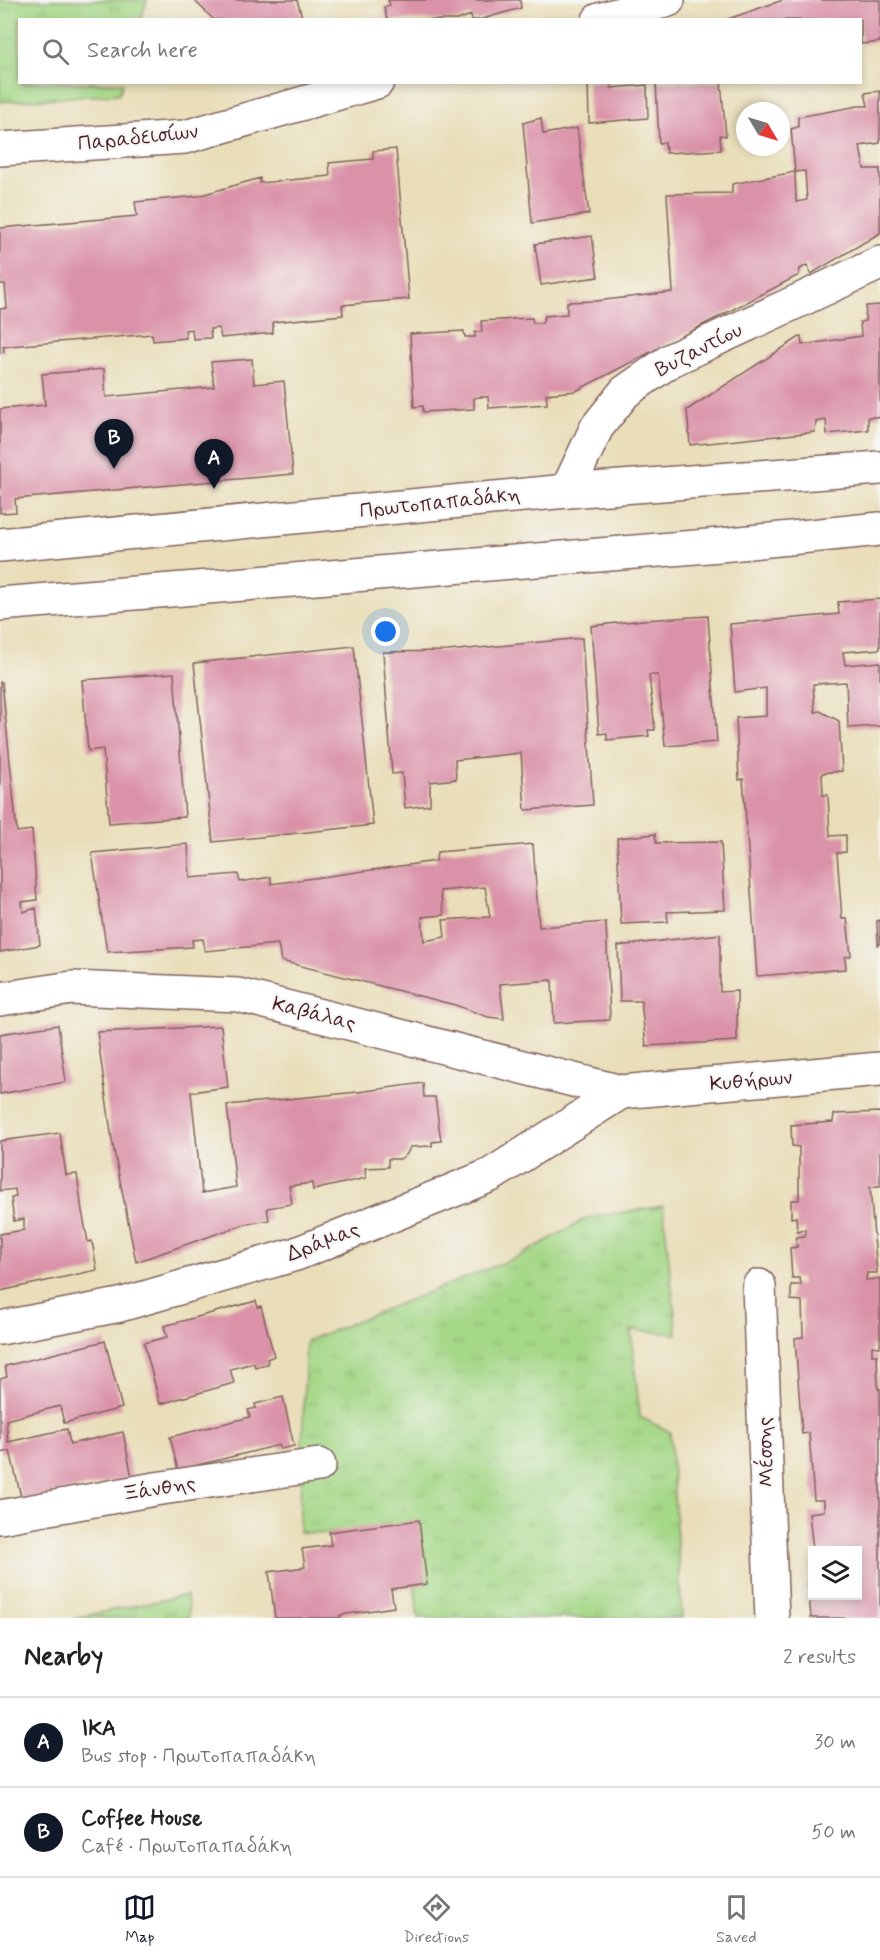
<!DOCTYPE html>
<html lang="en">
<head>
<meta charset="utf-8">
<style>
	body { margin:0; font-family:Mynerve,sans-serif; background:#f2f2f2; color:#222 }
	.controls { position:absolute; right:18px; bottom:18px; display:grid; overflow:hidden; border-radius:0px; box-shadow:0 3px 9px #0003 }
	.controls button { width:54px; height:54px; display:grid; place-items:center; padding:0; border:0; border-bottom:2px solid #e0e0e0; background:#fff; color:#222; font:30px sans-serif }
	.compass { position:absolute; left:736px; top:102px; width:54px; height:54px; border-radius:50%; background:#fff; box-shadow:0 3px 9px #0003; rotate:128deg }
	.you { position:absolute; left:386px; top:632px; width:21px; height:21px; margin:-15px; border:4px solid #fff; border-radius:50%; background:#1a73e8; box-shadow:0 0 0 9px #1a73e833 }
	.badge { display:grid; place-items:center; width:39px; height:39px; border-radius:50%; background:#111827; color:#fff; font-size:20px; font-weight:700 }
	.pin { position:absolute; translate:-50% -50px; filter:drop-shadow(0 2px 3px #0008) }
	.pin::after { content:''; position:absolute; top:32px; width:21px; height:18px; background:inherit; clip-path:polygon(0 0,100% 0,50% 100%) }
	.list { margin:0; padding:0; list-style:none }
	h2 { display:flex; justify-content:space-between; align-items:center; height:78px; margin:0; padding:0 24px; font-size:26px }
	h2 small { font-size:20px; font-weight:400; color:#767676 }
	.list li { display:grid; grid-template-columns:39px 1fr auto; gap:18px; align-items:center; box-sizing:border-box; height:90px; padding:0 24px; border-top:2px solid #e0e0e0 }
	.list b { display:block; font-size:22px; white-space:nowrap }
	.list p { margin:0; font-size:20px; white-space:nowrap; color:#767676 }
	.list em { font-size:20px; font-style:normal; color:#767676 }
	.icon { flex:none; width:33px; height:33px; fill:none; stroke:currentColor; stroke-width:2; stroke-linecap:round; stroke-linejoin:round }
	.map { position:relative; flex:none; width:880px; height:1618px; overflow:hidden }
	.search { position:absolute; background:#fff; box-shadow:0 3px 9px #0003; left:18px; right:18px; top:18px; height:66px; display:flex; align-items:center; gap:15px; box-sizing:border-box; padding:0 21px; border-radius:0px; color:#767676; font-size:22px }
	.sheet { height:258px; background:#fff }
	nav { display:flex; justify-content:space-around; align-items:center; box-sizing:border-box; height:84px; border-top:2px solid #e0e0e0; background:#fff; font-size:16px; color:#767676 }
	nav a { display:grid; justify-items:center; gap:3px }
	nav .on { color:#111827 }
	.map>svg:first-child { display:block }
</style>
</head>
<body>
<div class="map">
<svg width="880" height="1618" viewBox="0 0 880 1618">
	<defs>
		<pattern id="grass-tufts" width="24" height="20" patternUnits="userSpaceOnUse" patternTransform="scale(1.5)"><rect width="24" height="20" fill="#a5d887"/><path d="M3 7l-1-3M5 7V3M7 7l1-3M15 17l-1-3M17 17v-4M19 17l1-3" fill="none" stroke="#90b975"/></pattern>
	</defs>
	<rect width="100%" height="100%" fill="#f6f6f2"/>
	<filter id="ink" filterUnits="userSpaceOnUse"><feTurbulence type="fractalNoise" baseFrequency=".0167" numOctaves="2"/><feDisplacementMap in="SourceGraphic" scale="12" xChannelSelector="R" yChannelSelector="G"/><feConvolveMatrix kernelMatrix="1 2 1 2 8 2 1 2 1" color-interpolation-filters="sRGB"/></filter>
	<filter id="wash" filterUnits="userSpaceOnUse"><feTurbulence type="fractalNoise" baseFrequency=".008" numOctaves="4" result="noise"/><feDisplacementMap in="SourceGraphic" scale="24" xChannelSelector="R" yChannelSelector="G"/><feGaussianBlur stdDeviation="1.35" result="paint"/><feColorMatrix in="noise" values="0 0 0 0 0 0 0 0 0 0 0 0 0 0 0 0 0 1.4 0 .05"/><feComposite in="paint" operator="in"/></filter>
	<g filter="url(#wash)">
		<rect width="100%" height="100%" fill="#e9deb9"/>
		<path fill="url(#grass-tufts)" stroke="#787c59" stroke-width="1.5" d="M0,0H147L141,19L20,20V82L123,83L119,94L0,102Z
			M663,1206L677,1334L631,1330L640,1417L670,1432L682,1618H418L410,1540L299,1532L306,1341L520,1256L587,1218Z
			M187,1595L189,1618H74Z"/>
		<g id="blocks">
			<path fill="#da92a8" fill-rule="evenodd" d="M194,0H297L303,20H214Z
				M388,0H520L521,8L479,20H472L471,15L457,20H387L384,7L390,5Z
				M783,0H880V42L861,44V20H725Z
				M588,82H610L611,88L647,85L648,118L589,123Z
				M656,82H721L726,136L720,135L721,150L666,153L665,142L659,143Z
				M880,91V143L860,146L864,169H880V233L811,274L807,265L800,269L799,275L576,391L546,394L547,404L489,408L488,397H479L474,398V409L423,412V406L414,407L410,334L464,331L465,337H475V332H482L481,321L532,318L533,323H542L545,316L567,314V302L596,301L673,292L667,194L732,193V184L795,172L791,129L798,127V117L858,106H868L865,93ZM805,171L807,200L796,202L795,172Z
				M541,118L543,134L577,128L589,214L532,223L523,123Z
				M396,149L409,299L342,305L343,315L273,322V333L221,338L219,328L210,329L211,338L193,339L192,329L185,330L186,338L153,341L152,334L10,346L3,347L4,352L0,353V309L7,308L5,284H0V228L137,216L135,202L198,196L260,178V183L330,176L329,163L373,159V151Z
				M592,236L598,277L541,285L535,244Z
				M880,305V417H868V430L827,434L826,420L816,422L815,432L690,445L687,410L801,336L802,345L861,336L860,322L865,321L866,306Z
				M252,359L254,384L284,381L293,474L15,499L16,512L0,513V409L45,405L42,374L104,369L106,397L214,387L211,362Z
				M880,599V649L843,652L845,665L880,662V726L848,728L846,682L813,684L815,712L820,711L839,721L842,771L822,773L823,795H828L830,836L846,835V852L837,853L842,919L847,918L851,956L845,957L846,969L757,976L743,779L739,780L736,718L766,716V688L735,692L730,624L839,614L838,602Z
				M708,616L717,742L665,746L658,675H649L655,730H648L649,736L607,740V733L599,734L591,626L643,620Z
				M582,638L593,805L525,810L521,753L455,760L456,779L430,782V805L405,808L402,773L392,774L383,652L448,651Z
				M354,646L373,825L213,842L194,663Z
				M174,673L185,817L109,823L103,749L88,751L82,680Z
				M0,682H2L17,832L32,830L37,900L22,902L23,912L36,908L40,945L0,952Z
				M655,834L656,843L721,842L725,910L667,912L668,922L621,924L617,838Z
				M188,844L190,878L238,874L240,882L271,877V884L436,861L437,852L533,844L539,927L606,922L610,1020L554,1023L552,980L500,984L504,1019L488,1017L455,1005L281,961L278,944L205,951L203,939L192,940L193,947L107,952L92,853ZM485,887L490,917L443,920L445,937L424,941L422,917L444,915L440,891Z
				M880,920V944L878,945L877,921Z
				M720,934V992L737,991V1041L646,1046L641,1001H620L618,946Z
				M58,1025L66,1082L0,1094V1034Z
				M221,1026L228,1087L191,1092L202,1193L236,1187L227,1105L358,1092L423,1083L424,1097H435L441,1141L432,1142V1146L410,1147L407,1154L400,1159H388V1167L365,1168L366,1178L313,1190L312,1183L289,1186L292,1204L267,1208L269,1220L242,1225L136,1262L112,1140L97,1032Z
				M880,1112V1186L870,1187L877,1273H867L866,1280L880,1279V1347L872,1346V1355H877L878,1389H880V1618H811L808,1582L812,1581L813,1596H858V1551L813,1550L809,1513L824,1511V1500H814L809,1433L802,1434L795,1338L803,1337L802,1301L791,1300V1285H801L800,1278H792L790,1248L797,1247L796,1237L805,1236V1229L797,1231L796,1217L791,1218V1200H799V1147L792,1146L791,1125L833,1122L834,1114Z
				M60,1133L66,1175L77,1174L82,1211L88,1242L92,1241L97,1270L0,1291V1234L24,1230V1219L14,1221L11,1198L16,1197L15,1189L0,1191V1141Z
				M256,1301L258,1307L261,1306L274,1356L267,1359L268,1364L255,1367L254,1363L230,1369L234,1383L160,1404L144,1343L167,1337L164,1326Z
				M105,1341L122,1408L64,1423L60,1406L6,1420L8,1442L67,1429L70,1444L123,1432L132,1477L22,1501L10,1451L0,1453V1379L7,1377L5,1366Z
				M283,1397L294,1446L281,1449L279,1445L178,1470L170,1437L250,1417L248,1410L256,1408L255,1404Z
				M419,1520L427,1584L391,1589L394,1607L340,1615L341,1618H275L269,1572L305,1567L302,1549L331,1545L329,1532Z"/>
		</g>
	</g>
	<g filter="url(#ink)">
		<use href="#blocks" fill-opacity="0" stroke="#82625d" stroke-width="1.5"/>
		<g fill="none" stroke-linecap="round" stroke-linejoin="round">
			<g stroke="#82625d" stroke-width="36">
				<path id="street" d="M599,20L668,0
					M0,149L185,137L377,82
					M567,491L597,427L625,392L671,360L880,263
					M0,999L72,988L238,995L621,1092L880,1069
					M759,1286L772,1618
					M0,1328L120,1305L296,1254L491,1175L621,1092
					M0,1517L155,1489L319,1465"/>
			</g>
			<g stroke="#82625d" stroke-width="36">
				<path id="secondary" d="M0,545L567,491L880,468
					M0,604L720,545L880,529"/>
			</g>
			<use href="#street" stroke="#fff" stroke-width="33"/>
			<use href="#secondary" stroke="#fff" stroke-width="33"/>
		</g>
	</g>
	<g text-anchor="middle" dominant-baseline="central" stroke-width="4.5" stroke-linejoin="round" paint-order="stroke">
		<g font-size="21" fill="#4a1f2b" stroke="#f6f6f2">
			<text transform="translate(138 138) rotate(-6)">Παραδεισίων</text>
			<text transform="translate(699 350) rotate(-27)">Βυζαντίου</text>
			<text transform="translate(440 503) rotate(-6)">Πρωτοπαπαδάκη</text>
			<text transform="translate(314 1014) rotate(14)">Καβάλας</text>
			<text transform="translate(751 1081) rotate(-5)">Κυθήρων</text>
			<text transform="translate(323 1242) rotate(-21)">Δράμας</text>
			<text transform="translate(766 1452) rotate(-92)">Μέσσης</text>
			<text transform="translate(159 1489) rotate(-9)">Ξάνθης</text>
		</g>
	</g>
</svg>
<div class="controls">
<button><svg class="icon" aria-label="layers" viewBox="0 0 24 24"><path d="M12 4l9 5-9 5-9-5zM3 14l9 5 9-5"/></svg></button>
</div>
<svg class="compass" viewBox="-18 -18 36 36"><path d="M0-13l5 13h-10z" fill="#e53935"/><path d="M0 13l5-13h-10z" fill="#767676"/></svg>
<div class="you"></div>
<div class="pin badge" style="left:214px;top:489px">A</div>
<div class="pin badge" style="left:114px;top:469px">B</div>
<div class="search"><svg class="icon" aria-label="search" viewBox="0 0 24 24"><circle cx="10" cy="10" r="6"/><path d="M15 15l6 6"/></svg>Search here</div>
</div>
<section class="sheet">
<h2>Nearby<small>2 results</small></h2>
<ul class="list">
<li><span class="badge">A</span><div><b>ΙΚΑ</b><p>Bus stop · Πρωτοπαπαδάκη</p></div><em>30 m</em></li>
<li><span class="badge">B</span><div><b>Coffee House</b><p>Café · Πρωτοπαπαδάκη</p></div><em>50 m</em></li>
</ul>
</section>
<nav>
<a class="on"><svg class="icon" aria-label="map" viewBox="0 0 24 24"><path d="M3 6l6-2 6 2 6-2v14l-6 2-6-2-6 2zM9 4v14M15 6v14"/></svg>Map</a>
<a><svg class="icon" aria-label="directions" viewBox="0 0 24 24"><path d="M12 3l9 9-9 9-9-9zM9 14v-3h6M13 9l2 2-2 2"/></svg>Directions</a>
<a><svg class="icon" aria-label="saved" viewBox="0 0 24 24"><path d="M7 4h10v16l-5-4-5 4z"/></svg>Saved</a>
</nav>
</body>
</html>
